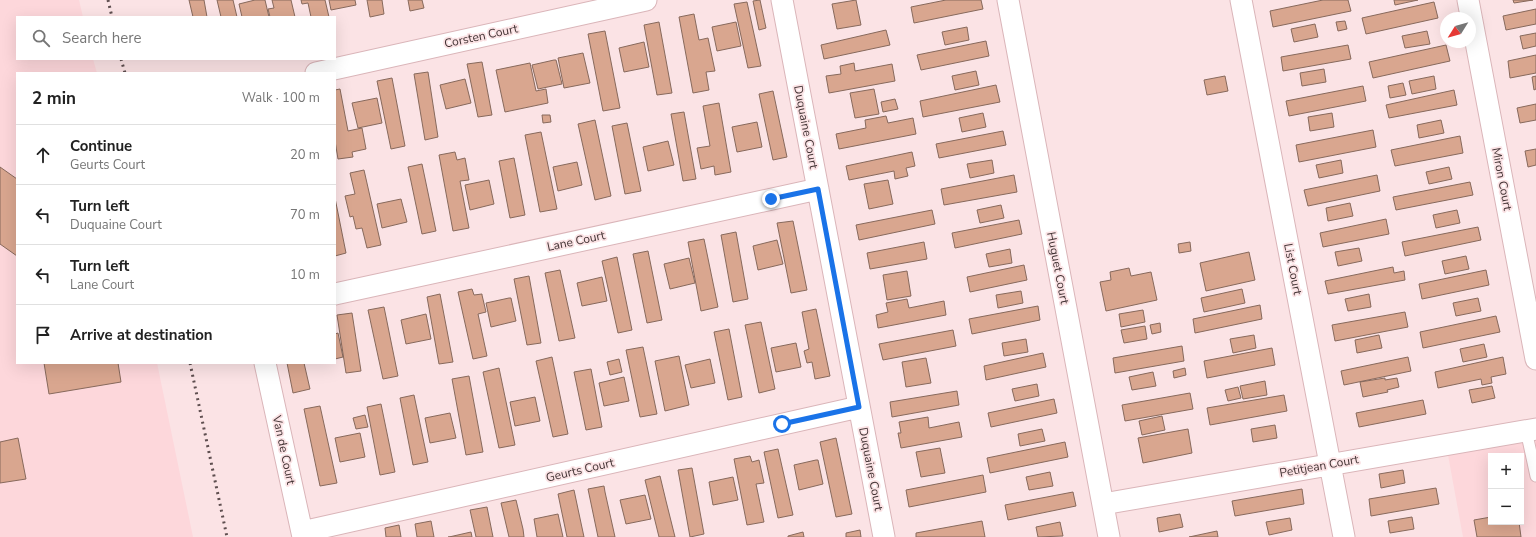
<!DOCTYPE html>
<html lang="en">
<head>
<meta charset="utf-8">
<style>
	body { margin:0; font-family:"Nunito Sans",sans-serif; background:#f2f2f2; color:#222 }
	.controls { position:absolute; right:12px; bottom:12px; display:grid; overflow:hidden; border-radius:0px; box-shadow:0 4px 16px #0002 }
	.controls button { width:36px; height:36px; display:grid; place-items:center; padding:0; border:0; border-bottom:1px solid #e0e0e0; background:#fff; color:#222; font:20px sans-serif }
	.compass { position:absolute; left:1440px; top:12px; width:36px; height:36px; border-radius:50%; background:#fff; box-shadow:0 4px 16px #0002; rotate:233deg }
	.stop { position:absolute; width:12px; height:12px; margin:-9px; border:3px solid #1a73e8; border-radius:50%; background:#fff }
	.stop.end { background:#1a73e8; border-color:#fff; box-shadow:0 1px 4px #0008 }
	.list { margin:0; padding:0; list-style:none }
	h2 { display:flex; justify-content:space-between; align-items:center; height:52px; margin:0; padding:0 16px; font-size:17px }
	h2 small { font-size:13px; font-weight:400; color:#767676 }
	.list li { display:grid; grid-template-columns:26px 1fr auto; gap:12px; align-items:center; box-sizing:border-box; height:60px; padding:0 16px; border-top:1px solid #e0e0e0 }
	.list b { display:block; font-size:15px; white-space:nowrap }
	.list p { margin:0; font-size:13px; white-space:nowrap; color:#767676 }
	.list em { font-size:13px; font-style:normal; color:#767676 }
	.icon { flex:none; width:22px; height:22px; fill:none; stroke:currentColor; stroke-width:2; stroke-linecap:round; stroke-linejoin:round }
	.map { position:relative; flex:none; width:1536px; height:537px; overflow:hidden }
	.search { position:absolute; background:#fff; box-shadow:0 4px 16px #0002; left:16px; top:16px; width:320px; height:44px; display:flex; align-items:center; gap:10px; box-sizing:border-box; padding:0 14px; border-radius:0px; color:#767676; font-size:15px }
	.panel { position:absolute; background:#fff; box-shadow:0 4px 16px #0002; left:16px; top:72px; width:320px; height:292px; border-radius:0px }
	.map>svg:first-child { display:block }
</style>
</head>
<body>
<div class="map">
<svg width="1536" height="537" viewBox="0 0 1536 537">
	<rect width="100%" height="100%" fill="#fbe3e5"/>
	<path fill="#fdd7db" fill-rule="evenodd" d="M0,0H79L83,17H17V59H93L97,73H17V363H157L193,537H0Z
		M1536,429V537H1463L1446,444ZM1491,456H1521V522H1491Z"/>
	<path fill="#d9a68f" stroke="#87695c" d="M189,0H204L207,17H193Z
		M217,0H233L237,17H221Z
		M255,0H265L269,17H242L239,4Z
		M272,0H291L295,17H270L268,9L274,8Z
		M301,0H325L329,17H311L308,3L302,4Z
		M329,0H355L356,5L331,10Z
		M367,0H382L384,14L370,17Z
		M408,0H422L424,8L410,11Z
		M760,0L766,28L759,30L753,1Z
		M856,0L861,25L837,29L832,4Z
		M946,0H981L983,9L914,23L911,7Z
		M1323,0H1348L1351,11L1273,27L1270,11Z
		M1394,0H1418L1395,5Z
		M1513,0H1533L1514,3Z
		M747,2L761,66L748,68L734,4Z
		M1434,2L1438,18L1366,34L1362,18Z
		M1536,9V24L1506,30L1503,16Z
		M694,14L699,40L708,38L715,71L706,72L709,90L693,93L679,17Z
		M1345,21L1347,29L1338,31L1336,22Z
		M659,22L672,93L657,95L644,25Z
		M736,22L741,46L717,51L712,27Z
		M1315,24L1318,37L1294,42L1291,29Z
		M967,27L969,40L945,45L942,32Z
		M886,30L890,45L824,59L821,45Z
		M605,31L620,108L603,111L588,34Z
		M1427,31L1430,44L1405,48L1402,36Z
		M1536,33V46L1523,49L1520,36Z
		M986,41L989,56L921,70L917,55Z
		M644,42L649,67L624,72L619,48Z
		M1348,45L1351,59L1283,71L1281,57Z
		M1446,45L1450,61L1373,78L1369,62Z
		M583,53L590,83L564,88L558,58Z
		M1536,55V73L1510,78L1508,61Z
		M554,60H556L562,84L538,89L532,65Z
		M482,62L492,115L478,117L467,64Z
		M530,63L536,91L546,89L548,103L505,112L496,70Z
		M854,63L855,71L892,64L895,81L829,93L826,76L841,74L840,66Z
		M1324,69L1326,82L1302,86L1300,73Z
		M976,71L979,85L955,90L952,76Z
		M428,72L438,137L425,140L414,74Z
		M1225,76L1228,91L1207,95L1204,80Z
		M1434,76L1436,89L1412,94L1409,81Z
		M1536,76V89L1534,90L1532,77Z
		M392,78L405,146L391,149L377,81Z
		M465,79L471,103L446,109L440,85Z
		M1403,83L1406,95L1390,98L1388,86Z
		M996,85L1000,102L923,117L920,101Z
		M1363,86L1366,101L1289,116L1286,101Z
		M340,89L348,131L362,128L366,149L352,152L353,157L338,159L335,141V90Z
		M874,89L879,114L855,118L850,93Z
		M1454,90L1457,105L1389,118L1386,105Z
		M773,91L787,157L773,160L759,94Z
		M377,98L382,123L358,128L352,103Z
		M895,99L898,109L883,112L881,102Z
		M719,103L731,172L715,175L714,166L701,169L697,148L710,146L703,106Z
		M1536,104V120L1520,123L1517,108Z
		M684,112L696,179L683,181L671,114Z
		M983,113L986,127L962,132L959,118Z
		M1332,113L1334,127L1310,131L1308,117Z
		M542,115H550L551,122L543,123Z
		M886,116L888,123L913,118L916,134L839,149L836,134L866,128L865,120Z
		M595,120L611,196L595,200L578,124Z
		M1441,120L1444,133L1419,138L1417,125Z
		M757,122L762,147L737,152L732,127Z
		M627,123L641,191L625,194L612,126Z
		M1373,130L1376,147L1299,162L1296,145Z
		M1003,131L1006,145L939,158L936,144Z
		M541,132L557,209L540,212L525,135Z
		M1460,136L1463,153L1395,166L1391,150Z
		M668,141L674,165L648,171L643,147Z
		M1536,149V165L1528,167L1525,151Z
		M455,152L457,160L465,158L469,180L460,181L469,228L453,231L439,155Z
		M912,152L915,166L906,168L908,176L895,179L894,171L849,180L846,166Z
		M514,158L525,215L510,218L499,161Z
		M992,160L994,173L970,178L967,164Z
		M1341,160L1343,173L1319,178L1316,165Z
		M577,162L582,185L558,191L553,167Z
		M422,164L436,231L422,234L408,167Z
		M0,167L17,179V256L0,244Z
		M1449,167L1452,179L1429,184L1426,172Z
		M364,170L381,245L367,248L362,228L356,229L353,216L350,217L345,196L355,194L350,173Z
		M1014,175L1017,192L944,205L941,189Z
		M1377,175L1380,191L1308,206L1304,190Z
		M489,180L494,204L470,210L465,185Z
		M888,180L893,204L869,209L864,184Z
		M1470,182L1473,195L1396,210L1393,197Z
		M335,198L346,253L335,256Z
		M401,199L407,222L382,228L377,204Z
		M1350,203L1353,216L1328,221L1326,208Z
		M1001,205L1004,218L980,223L977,210Z
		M932,210L935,224L859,240L856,225Z
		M1457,210L1460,223L1436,228L1433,215Z
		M1386,219L1389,234L1323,247L1320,233Z
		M1019,220L1022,234L955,248L952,233Z
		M793,221L807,290L791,293L777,223Z
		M1478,227L1481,240L1405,256L1402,242Z
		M736,232L748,299L733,302L721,235Z
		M704,239L718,307L701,311L688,242Z
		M777,240L783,264L758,270L753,246Z
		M924,242L927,259L870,269L867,253Z
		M1190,242L1191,251L1179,253L1178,244Z
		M1359,248L1362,261L1338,266L1335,252Z
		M1010,249L1012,263L989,267L986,254Z
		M648,251L662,320L647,323L633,254Z
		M1249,252L1255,280L1206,291L1200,263Z
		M1466,256L1469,269L1445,274L1442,261Z
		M617,257L632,330L618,333L602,261Z
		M689,258L695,283L670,289L664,264Z
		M1024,265L1027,280L970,292L967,277Z
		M1393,267L1394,273L1404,271L1405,280L1328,294L1325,281Z
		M1129,268L1131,276L1151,272L1157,300L1106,311L1100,282L1111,280L1110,272Z
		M560,270L575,338L559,341L545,273Z
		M1486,270L1489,285L1422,299L1419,284Z
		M907,271L911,296L887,300L883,275Z
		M529,276L541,343L527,345L514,279Z
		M602,277L607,301L582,306L577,283Z
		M472,289L474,295L482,294V295L486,312L478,314L487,356L473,359L458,292Z
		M1242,289L1245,303L1204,312L1201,298Z
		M1021,291L1023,303L998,308L996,295Z
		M440,294L453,362L439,364L427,297Z
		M1369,294L1371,307L1348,311L1345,299Z
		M509,298H511L516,321L491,327L486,303Z
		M1478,298L1481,311L1456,316L1453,303Z
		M907,299L909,308L944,301L946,315L878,328L876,315L888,312L886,303Z
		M1260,305L1262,319L1195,333L1193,319Z
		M1038,306L1040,320L972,334L969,319Z
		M384,307L398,376L383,379L368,310Z
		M816,309L830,376L815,379L812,362L807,363L804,351L809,349L802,312Z
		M1143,310L1145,322L1121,327L1119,314Z
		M1405,312L1408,327L1335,341L1332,325Z
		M352,313L361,371L346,373L337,315Z
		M426,314L431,339L406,344L401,320Z
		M1496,316L1500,332L1423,348L1420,332Z
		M761,322L775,389L759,393L745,325Z
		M1160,323L1161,332L1152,334L1150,325Z
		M1145,326L1147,339L1124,343L1121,330Z
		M729,329L742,397L728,400L714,332Z
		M953,330L956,346L883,360L879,344Z
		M338,333L343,357L335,359V334Z
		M1254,335L1256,348L1233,353L1230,339Z
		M1379,335L1382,348L1357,353L1355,340Z
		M1026,339L1028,352L1004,356L1002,343Z
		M796,343L801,367L776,372L771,348Z
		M1484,344L1487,357L1463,362L1460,349Z
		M1182,346L1184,361L1115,373L1113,358Z
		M643,347L657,414L640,417L626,350Z
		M1272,348L1275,365L1207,378L1204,361Z
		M1043,353L1046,367L986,380L984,366Z
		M679,356L689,405L665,411L655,361Z
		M552,357L568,434L553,437L536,361Z
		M1408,357L1411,371L1344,385L1341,371Z
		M1503,357L1506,374L1491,377L1492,383L1482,385L1481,379L1438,388L1435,372Z
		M926,358L931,383L906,387L902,362Z
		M619,359L622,372L610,375L607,362Z
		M710,359L715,383L691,388L685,365Z
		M44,363H118L121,382L49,394Z
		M287,363H304L310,389L293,393Z
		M499,368L515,445L499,448L483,372Z
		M1185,368L1186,375L1174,378L1173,371Z
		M591,369L602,427L586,430L574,372Z
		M1153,372L1156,386L1132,390L1129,377Z
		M469,376L483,452L466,455L452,379Z
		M624,377L629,401L604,406L599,383Z
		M1385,378V380L1397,378L1399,387L1387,390L1388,392L1363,397L1360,382Z
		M1265,381L1267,395L1243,399L1240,386Z
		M1037,384L1039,396L1015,401L1012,389Z
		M1492,386L1495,398L1472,403L1469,390Z
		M1238,387L1241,398L1228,401L1225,390Z
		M957,391L959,405L892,417L890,402Z
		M1190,393L1193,409L1125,421L1122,405Z
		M414,395L428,462L413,465L400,398Z
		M1284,395L1287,411L1210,425L1207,408Z
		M535,397L540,421L515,426L510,402Z
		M1054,399L1057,413L991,427L988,413Z
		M1423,400L1426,414L1359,427L1356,413Z
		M381,404L395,472L380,475L367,407Z
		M320,406L337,483L320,486L304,409Z
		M450,413L456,438L430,443L425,418Z
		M365,415L368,427L356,429L353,418Z
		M1162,416L1165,430L1142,435L1139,421Z
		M928,417L929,428L959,422L962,437L901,448L898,433H901L899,422Z
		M1275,425L1277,438L1253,442L1251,429Z
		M1042,429L1045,441L1020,446L1018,434Z
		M1188,429L1192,453L1143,463L1138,438Z
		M360,433L365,457L340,462L335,438Z
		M18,438L26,479L0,483V442Z
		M836,438L852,514L836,517L820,442Z
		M1065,442L1068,457L990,473L987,458Z
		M940,448L945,473L921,477L916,452Z
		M778,449L793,515L778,518L764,452Z
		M750,456L752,462L759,460L764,483L756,484L764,522L747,525L734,459Z
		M816,460H818L823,484L799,490L794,465Z
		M692,468L704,534L690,537L678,470Z
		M1403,470L1405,483L1381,488L1379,474Z
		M1050,472L1053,486L1029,490L1026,477Z
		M983,475L986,492L909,507L906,490Z
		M660,476L666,501L675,537H659L645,480Z
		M733,477L738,500L713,505L709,482Z
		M604,486L605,492L615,537H598L588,489Z
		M1436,488L1439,504L1371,516L1369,499Z
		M1302,489L1304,504L1235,516L1232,501Z
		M574,490L578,509L584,537H567L558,494Z
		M1073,492L1076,506L1008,520L1005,505Z
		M645,495L651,519L626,524L620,500Z
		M516,500L523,529L524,537H509L501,503Z
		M487,507L493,537H476L470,510Z
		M558,514L563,537H537L534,519Z
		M1180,514L1183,527L1159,532L1157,518Z
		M1412,517L1414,529L1390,533L1388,521Z
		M1491,517V522H1519L1521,537H1477L1474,520Z
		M1290,518L1292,530L1269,535L1266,522Z
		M431,521L434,537H417L415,524Z
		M982,521L985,537H916V533Z
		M1060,522L1063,536L1038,537L1036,527Z
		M399,525L401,537H386L385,528Z
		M860,530L861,537H846V533Z
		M1217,531L1218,537H1189Z
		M471,532L472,537H448H449Z
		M803,532L804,537H788V536Z"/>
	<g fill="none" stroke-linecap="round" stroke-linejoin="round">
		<g stroke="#dab5b9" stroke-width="13">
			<path id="lane" d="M1526,430L1536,476"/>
		</g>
		<g stroke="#dab5b9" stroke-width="23">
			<path id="street" d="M782,0L884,537
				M1008,0L1109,537
				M1241,0L1344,537
				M1468,0L1536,359
				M316,73L646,0
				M335,294L818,189
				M265,363L303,537
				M1103,504L1536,429
				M302,532L859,407"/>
		</g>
		<use href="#lane" stroke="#fff" stroke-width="11"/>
		<use href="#street" stroke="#fff" stroke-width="21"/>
		<path stroke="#5e4e4f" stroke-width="3" stroke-dasharray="2 4" stroke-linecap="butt" d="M108,0L112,17
			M121,59L125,73
			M190,363L227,537"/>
	</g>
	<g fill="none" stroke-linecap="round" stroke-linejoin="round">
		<path stroke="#1a73e8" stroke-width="5" d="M771,199L818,189L859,407L782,424"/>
	</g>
	<g text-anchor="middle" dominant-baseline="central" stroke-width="3.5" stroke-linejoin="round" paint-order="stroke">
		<g font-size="12" fill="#423334" stroke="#fbe3e5">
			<text transform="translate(481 36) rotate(-12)">Corsten Court</text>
			<text transform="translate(806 127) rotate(79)">Duquaine Court</text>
			<text transform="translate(1502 179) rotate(79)">Miron Court</text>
			<text transform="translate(576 241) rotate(-12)">Lane Court</text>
			<text transform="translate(1058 268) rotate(79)">Huguet Court</text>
			<text transform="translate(1293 269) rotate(79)">List Court</text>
			<text transform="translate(284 450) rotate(78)">Van de Court</text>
			<text transform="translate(1319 466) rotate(-10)">Petitjean Court</text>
			<text transform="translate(871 469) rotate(79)">Duquaine Court</text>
			<text transform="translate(580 470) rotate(-13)">Geurts Court</text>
		</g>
	</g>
</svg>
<div class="controls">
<button>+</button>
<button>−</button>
</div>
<svg class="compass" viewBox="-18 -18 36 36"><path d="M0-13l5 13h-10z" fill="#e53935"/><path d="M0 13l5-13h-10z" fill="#767676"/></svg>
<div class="stop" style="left:782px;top:424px"></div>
<div class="stop end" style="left:771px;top:199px"></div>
<div class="search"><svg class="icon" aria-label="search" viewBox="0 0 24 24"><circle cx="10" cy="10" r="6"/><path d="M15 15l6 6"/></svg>Search here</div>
<section class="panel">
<h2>2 min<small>Walk · 100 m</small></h2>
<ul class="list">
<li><svg class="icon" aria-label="ahead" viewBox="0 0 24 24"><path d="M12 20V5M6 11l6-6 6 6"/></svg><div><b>Continue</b><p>Geurts Court</p></div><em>20 m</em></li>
<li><svg class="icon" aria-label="left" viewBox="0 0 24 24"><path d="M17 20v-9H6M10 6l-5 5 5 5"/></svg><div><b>Turn left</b><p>Duquaine Court</p></div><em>70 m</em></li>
<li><svg class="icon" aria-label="left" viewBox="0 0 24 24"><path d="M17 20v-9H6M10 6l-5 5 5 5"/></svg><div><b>Turn left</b><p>Lane Court</p></div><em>10 m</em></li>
<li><svg class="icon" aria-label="arrive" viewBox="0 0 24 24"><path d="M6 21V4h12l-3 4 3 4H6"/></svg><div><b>Arrive at destination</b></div></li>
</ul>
</section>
</div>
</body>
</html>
